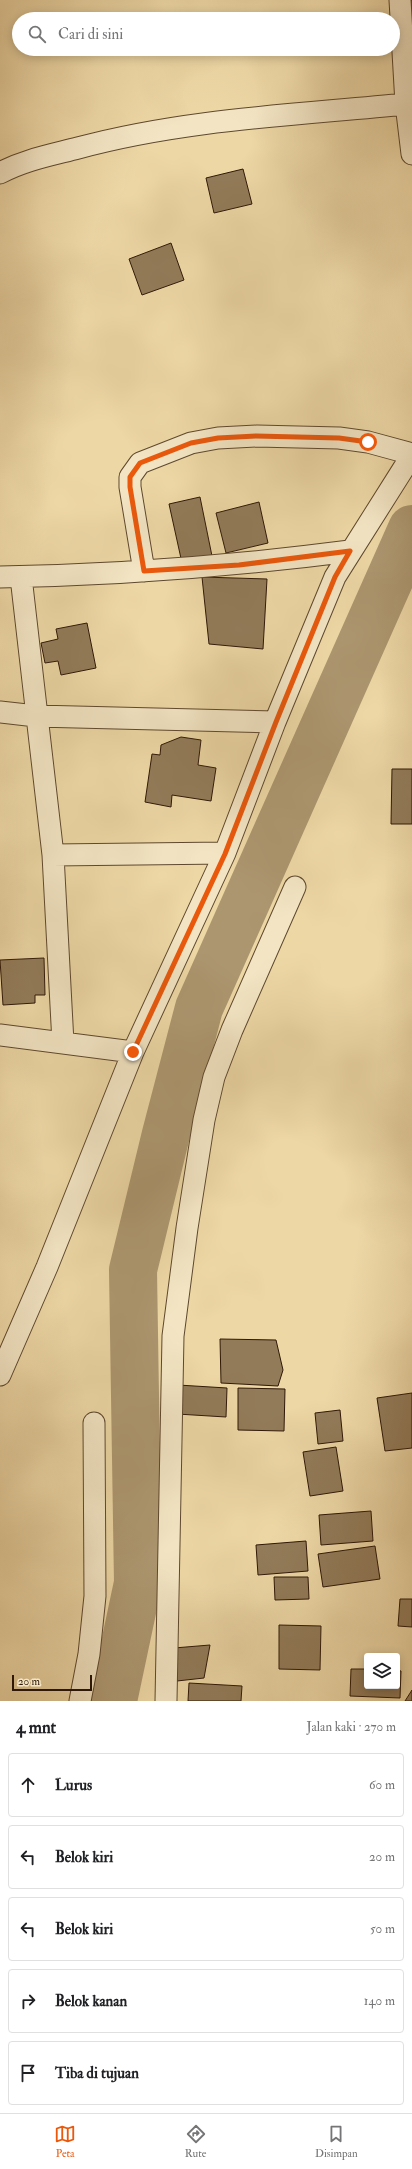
<!DOCTYPE html>
<html lang="id">
<head>
<meta charset="utf-8">
<style>
	body { margin:0; font-family:"IM FELL Double Pica",serif; background:#f6f6f6; color:#202124 }
	.controls { position:absolute; right:12px; bottom:12px; display:grid; overflow:hidden; border-radius:4px; box-shadow:0 2px 10px #0003 }
	.controls button { width:36px; height:36px; display:grid; place-items:center; padding:0; border:0; border-bottom:1px solid #e0e0e0; background:#fff; color:#202124; font:20px sans-serif }
	.scale { position:absolute; left:12px; bottom:10px; width:80px; box-sizing:border-box; padding-left:4px; border:2px solid #2f1807; border-top:0; font-size:11px; line-height:14px; white-space:nowrap; color:#2f1807; -webkit-text-stroke:3px #f3e5c4; paint-order:stroke }
	.stop { position:absolute; width:12px; height:12px; margin:-9px; border:3px solid #ea580c; border-radius:50%; background:#fff }
	.stop.end { background:#ea580c; border-color:#fff; box-shadow:0 1px 4px #0008 }
	.list { margin:0; padding:0; list-style:none }
	h2 { display:flex; justify-content:space-between; align-items:center; height:52px; margin:0; padding:0 16px; font-size:17px }
	h2 small { font-size:13px; font-weight:400; color:#757577 }
	.list li { display:grid; grid-template-columns:26px 1fr auto; gap:12px; align-items:center; box-sizing:border-box; height:64px; margin:0 8px 8px; padding:0 8px; border:1px solid #e0e0e0; border-radius:4px }
	.list b { display:block; font-size:15px; white-space:nowrap }
	.list em { font-size:13px; font-style:normal; color:#757577 }
	.icon { flex:none; width:22px; height:22px; fill:none; stroke:currentColor; stroke-width:2; stroke-linecap:round; stroke-linejoin:round }
	.map { position:relative; flex:none; width:412px; height:1701px; overflow:hidden }
	.search { position:absolute; background:#fff; box-shadow:0 2px 10px #0003; left:12px; right:12px; top:12px; height:44px; display:flex; align-items:center; gap:10px; box-sizing:border-box; padding:0 14px; border-radius:22px; color:#757577; font-size:15px }
	.sheet { height:412px; background:#fff }
	nav { display:flex; justify-content:space-around; align-items:center; box-sizing:border-box; height:56px; border-top:1px solid #e0e0e0; background:#fff; font-size:11px; color:#757577 }
	nav a { display:grid; justify-items:center; gap:2px }
	nav .on { color:#ea580c }
	.map>svg:first-child { display:block }
</style>
</head>
<body>
<div class="map">
<svg width="412" height="1701" viewBox="0 0 412 1701">
	<rect width="100%" height="100%" fill="#edd7a5"/>
	<filter id="stains"><feTurbulence type="fractalNoise" baseFrequency=".005" numOctaves="4"/><feColorMatrix values="0 0 0 0 .2 0 0 0 0 .09 0 0 0 0 .02 0 0 0 .5 -.17"/></filter>
	<radialGradient id="worn" r=".72"><stop offset=".6" stop-color="#630" stop-opacity="0"/><stop offset="1" stop-color="#630" stop-opacity=".3"/></radialGradient>
	<g fill="none" stroke-linecap="round" stroke-linejoin="round">
		<path stroke="#ac966f" stroke-width="48" d="M113,1701L138,1583L133,1270L166,1134L199,1008L412,529"/>
	</g>
	<path fill="#927b59" stroke="#2f1807" d="M406,0H412V31Z
		M243,169L252,204L214,213L206,178Z
		M171,243L184,280L142,295L129,259Z
		M200,497L212,556L182,563L169,504Z
		M259,502L268,543L226,553L216,513Z
		M202,577L267,579L263,649L209,644Z
		M87,623L96,668L61,675L58,661L45,663L41,643L58,639L56,629Z
		M181,737L201,740L198,765L216,768L211,801L172,795L171,807L145,802L152,754L160,755L161,745Z
		M392,769H412V824H391Z
		M44,958L45,995H35V1003L3,1005L0,960Z
		M220,1339L276,1340L283,1370L278,1386L221,1383Z
		M178,1385L227,1388L226,1417L177,1414Z
		M238,1388L285,1389L284,1431L238,1430Z
		M412,1393V1448L385,1451L377,1398Z
		M340,1410L343,1441L318,1444L315,1413Z
		M336,1447L343,1491L310,1496L303,1452Z
		M371,1511L373,1541L321,1545L319,1515Z
		M306,1541L308,1571L258,1575L256,1545Z
		M375,1546L380,1579L323,1587L318,1554Z
		M274,1577H308L309,1599L275,1600Z
		M400,1599H412V1627L398,1626Z
		M279,1625L321,1626L320,1670L279,1669Z
		M210,1645L204,1678L177,1681L174,1648Z
		M351,1669H367V1686H397V1670L401,1671L400,1698L350,1696Z
		M189,1683L242,1686L241,1701H188Z
		M412,1690V1701H405Z"/>
	<g fill="none" stroke-linecap="round" stroke-linejoin="round">
		<g stroke="#5e482e" stroke-width="23">
			<path id="minor" d="M406,104L412,154
				M0,173C24,160 51,155 78,148C185,119 296,115 406,104L400,0
				M144,571L130,487V477L140,463L191,443L218,438L257,436L339,438L368,442L412,454
				M0,577C117,575 234,566 350,551
				M21,577L53,855L63,1043
				M0,712L36,716L275,722
				M53,855L225,853
				M0,1035L133,1052
				M0,1375L47,1267L133,1052L225,853L275,722L335,577L412,455
				M80,1701L89,1654L95,1596L94,1423
				M166,1701L173,1336L187,1228L204,1120L214,1077L232,1030L295,887"/>
		</g>
		<use href="#minor" stroke="#f3e5c4" stroke-width="21"/>
	</g>
	<g fill="none" stroke-linecap="round" stroke-linejoin="round">
		<path stroke="#ea580c" stroke-width="5" d="M133,1052L225,854L276,722L335,577L350,551L239,565L144,571L130,487V477L140,463L191,443L218,438L256,436L339,438L368,442"/>
	</g>
	<rect width="100%" height="100%" filter="url(#stains)"/>
	<rect width="100%" height="100%" fill="url(#worn)"/>
</svg>
<div class="controls">
<button><svg class="icon" aria-label="layers" viewBox="0 0 24 24"><path d="M12 4l9 5-9 5-9-5zM3 14l9 5 9-5"/></svg></button>
</div>
<div class="scale">20 m</div>
<div class="stop" style="left:368px;top:442px"></div>
<div class="stop end" style="left:133px;top:1052px"></div>
<div class="search"><svg class="icon" aria-label="search" viewBox="0 0 24 24"><circle cx="10" cy="10" r="6"/><path d="M15 15l6 6"/></svg>Cari di sini</div>
</div>
<section class="sheet">
<h2>4 mnt<small>Jalan kaki · 270 m</small></h2>
<ul class="list">
<li><svg class="icon" aria-label="ahead" viewBox="0 0 24 24"><path d="M12 20V5M6 11l6-6 6 6"/></svg><div><b>Lurus</b></div><em>60 m</em></li>
<li><svg class="icon" aria-label="left" viewBox="0 0 24 24"><path d="M17 20v-9H6M10 6l-5 5 5 5"/></svg><div><b>Belok kiri</b></div><em>20 m</em></li>
<li><svg class="icon" aria-label="left" viewBox="0 0 24 24"><path d="M17 20v-9H6M10 6l-5 5 5 5"/></svg><div><b>Belok kiri</b></div><em>50 m</em></li>
<li><svg class="icon" aria-label="right" viewBox="0 0 24 24"><path d="M7 20v-9h11M14 6l5 5-5 5"/></svg><div><b>Belok kanan</b></div><em>140 m</em></li>
<li><svg class="icon" aria-label="arrive" viewBox="0 0 24 24"><path d="M6 21V4h12l-3 4 3 4H6"/></svg><div><b>Tiba di tujuan</b></div></li>
</ul>
</section>
<nav>
<a class="on"><svg class="icon" aria-label="map" viewBox="0 0 24 24"><path d="M3 6l6-2 6 2 6-2v14l-6 2-6-2-6 2zM9 4v14M15 6v14"/></svg>Peta</a>
<a><svg class="icon" aria-label="directions" viewBox="0 0 24 24"><path d="M12 3l9 9-9 9-9-9zM9 14v-3h6M13 9l2 2-2 2"/></svg>Rute</a>
<a><svg class="icon" aria-label="saved" viewBox="0 0 24 24"><path d="M7 4h10v16l-5-4-5 4z"/></svg>Disimpan</a>
</nav>
</body>
</html>
